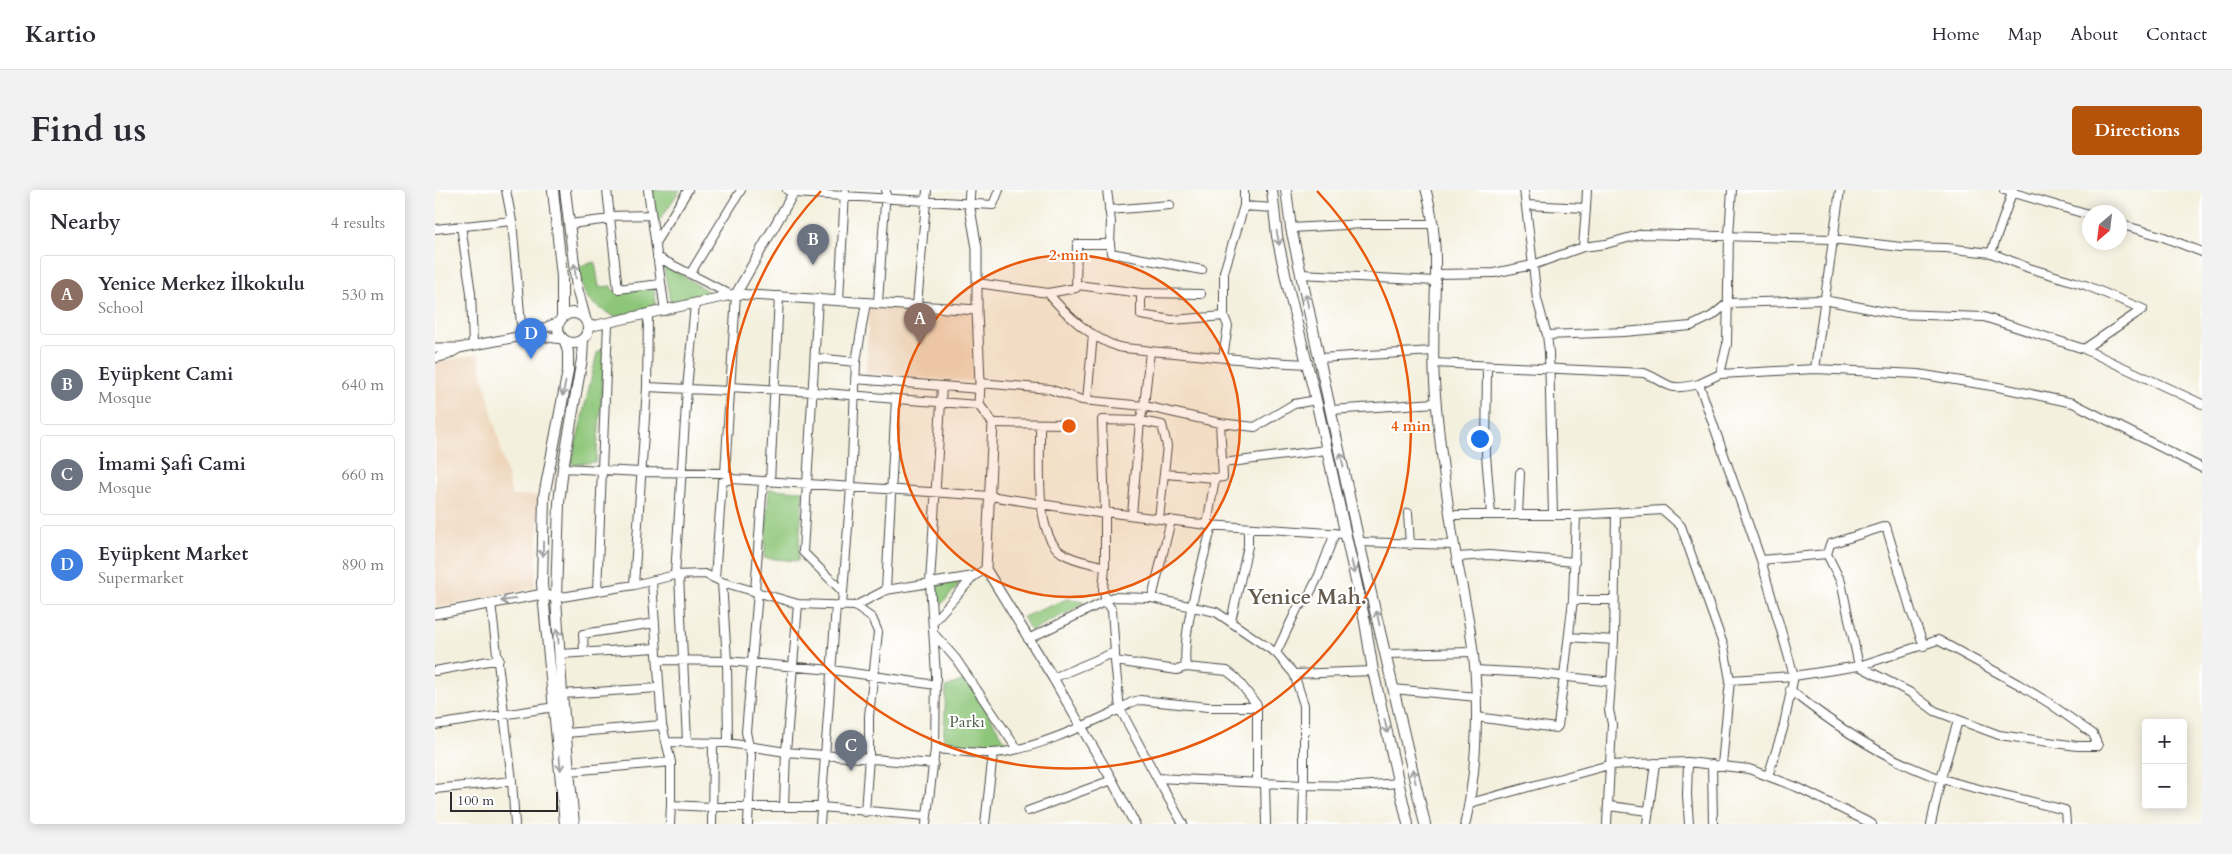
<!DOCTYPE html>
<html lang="en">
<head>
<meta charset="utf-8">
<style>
	body { margin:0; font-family:Cardo,serif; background:#f2f2f3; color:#2b2b33 }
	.controls { position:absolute; right:15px; bottom:15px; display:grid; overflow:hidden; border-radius:5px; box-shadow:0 2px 12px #0003 }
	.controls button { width:45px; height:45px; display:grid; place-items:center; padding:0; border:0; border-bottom:1px solid #e1e1e2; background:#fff; color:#2b2b33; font:25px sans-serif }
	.compass { position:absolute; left:1647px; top:15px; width:45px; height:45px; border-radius:50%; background:#fff; box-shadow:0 2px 12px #0003; rotate:208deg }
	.scale { position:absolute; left:15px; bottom:12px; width:108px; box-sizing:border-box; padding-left:5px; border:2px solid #2b2b2b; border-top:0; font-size:14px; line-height:18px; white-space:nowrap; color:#2b2b2b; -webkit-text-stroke:4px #fff; paint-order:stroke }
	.you { position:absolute; left:1044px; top:248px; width:18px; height:18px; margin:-12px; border:4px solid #fff; border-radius:50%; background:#1a73e8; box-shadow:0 0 0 8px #1a73e833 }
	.badge { display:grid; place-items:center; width:32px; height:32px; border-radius:50%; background:#b45309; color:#fff; font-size:16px; font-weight:700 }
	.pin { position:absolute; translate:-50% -41px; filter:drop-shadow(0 1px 2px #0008) }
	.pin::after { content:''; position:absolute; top:26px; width:18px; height:15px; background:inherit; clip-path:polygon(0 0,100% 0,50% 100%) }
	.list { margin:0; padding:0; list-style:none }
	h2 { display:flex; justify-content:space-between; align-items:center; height:65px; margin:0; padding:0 20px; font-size:21px }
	h2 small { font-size:16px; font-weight:400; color:#7c7c81 }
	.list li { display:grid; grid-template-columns:32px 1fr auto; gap:15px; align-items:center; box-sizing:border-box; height:80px; margin:0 10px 10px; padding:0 10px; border:1px solid #e1e1e2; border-radius:5px }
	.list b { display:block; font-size:19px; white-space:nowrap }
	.list p { margin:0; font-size:16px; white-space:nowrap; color:#7c7c81 }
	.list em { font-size:16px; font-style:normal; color:#7c7c81 }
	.map { position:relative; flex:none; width:1767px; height:634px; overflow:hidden; border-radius:5px }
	header { display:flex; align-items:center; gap:30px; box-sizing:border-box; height:70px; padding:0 25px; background:#fff; border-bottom:1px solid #e1e1e2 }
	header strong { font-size:24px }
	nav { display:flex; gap:28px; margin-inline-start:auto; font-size:18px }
	.intro { display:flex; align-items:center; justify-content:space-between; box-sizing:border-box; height:120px; padding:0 30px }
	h1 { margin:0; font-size:35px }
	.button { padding:12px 22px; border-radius:5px; background:#b45309; color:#fff; font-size:18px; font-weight:700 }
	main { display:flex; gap:30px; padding:0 30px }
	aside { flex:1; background:#fff; border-radius:5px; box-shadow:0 2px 12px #0003 }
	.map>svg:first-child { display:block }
</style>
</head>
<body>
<header>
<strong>Kartio</strong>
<nav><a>Home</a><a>Map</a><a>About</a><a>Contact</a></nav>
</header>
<div class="intro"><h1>Find us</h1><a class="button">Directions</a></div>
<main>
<aside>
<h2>Nearby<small>4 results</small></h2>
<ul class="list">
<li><span class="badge" style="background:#8d6e63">A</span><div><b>Yenice Merkez İlkokulu</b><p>School</p></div><em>530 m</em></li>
<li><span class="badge" style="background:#6b7280">B</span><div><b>Eyüpkent Cami</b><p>Mosque</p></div><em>640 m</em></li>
<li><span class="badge" style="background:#6b7280">C</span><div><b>İmami Şafi Cami</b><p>Mosque</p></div><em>660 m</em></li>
<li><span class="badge" style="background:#3f7fe0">D</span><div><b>Eyüpkent Market</b><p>Supermarket</p></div><em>890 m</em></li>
</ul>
</aside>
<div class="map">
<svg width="1767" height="634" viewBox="0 0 1767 634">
	<rect width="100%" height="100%" fill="#fff"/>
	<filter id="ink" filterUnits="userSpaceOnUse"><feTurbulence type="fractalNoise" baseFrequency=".02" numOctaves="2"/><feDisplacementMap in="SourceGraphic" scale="10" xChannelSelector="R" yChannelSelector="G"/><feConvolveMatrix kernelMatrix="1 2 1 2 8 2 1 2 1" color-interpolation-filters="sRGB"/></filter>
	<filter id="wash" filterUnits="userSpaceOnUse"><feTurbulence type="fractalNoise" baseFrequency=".0096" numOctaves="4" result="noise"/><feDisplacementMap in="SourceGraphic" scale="20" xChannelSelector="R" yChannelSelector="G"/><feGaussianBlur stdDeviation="1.12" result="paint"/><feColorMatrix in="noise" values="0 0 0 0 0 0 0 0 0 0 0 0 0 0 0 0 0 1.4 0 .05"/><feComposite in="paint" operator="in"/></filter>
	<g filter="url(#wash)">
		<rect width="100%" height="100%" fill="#f4f0de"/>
		<path fill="#eed6bb" d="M434,115L538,122L539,191L431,185Z
			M43,164L77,306L105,305L100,398L0,418V173Z"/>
		<path fill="#8ec679" stroke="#5c7852" d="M218,0H245L222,34Z
			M160,72L164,97L176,96L178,101L219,97L221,118L180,127C152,112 147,108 144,76Z
			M228,74L279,105L236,116Z
			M168,159L171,160L161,272L136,275L162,163Z
			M334,299L368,301L363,371L329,368Z
			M524,390L522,397L503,418L501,394Z
			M632,409L649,412L647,415L596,441L588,427Z
			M532,489L575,559L508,555L511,497Z"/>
	</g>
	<g filter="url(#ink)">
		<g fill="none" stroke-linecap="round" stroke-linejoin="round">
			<g stroke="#494946" stroke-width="10">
				<path id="minor" d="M71,0L77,31L87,146
					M172,0L183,99L226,94
					M213,0L230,121
					M352,0L359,3L558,15L564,0
					M1089,0L1102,109L1112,145L1114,162L1118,325
					M1569,0L1654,25
					M1091,15L1151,18L1148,57
					M809,16V0
					M1151,18L1152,0
					M674,20L735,15
					M174,26L216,25
					M135,34L175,29
					M1684,34L1726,46L1767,62
					M26,36L36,103L38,155
					M856,38L928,34H999
					M0,39L77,31
					M220,53L253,0
					M675,54L676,63L767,80
					M1556,63L1578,0
					M222,67L296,105
					M255,84L306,0
					M866,84L1001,91
					M1002,84L1059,83L1098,75L1148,57L1171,54L1207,44L1397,49L1466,57L1511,58L1556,63L1594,78L1650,95L1708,119L1649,159
					M542,93L613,103C630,124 657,149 684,157C693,159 705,159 715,161L709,216L705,231L697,325
					M642,95L706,103V125L737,130L789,126V82L809,16L838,18
					M613,103L641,98L642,54H675L676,32L672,0
					M706,103L766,104
					M301,104L290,283L297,289L555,306L670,324
					M383,108L368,362L407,401
					M404,109L410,2
					M443,112L451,0
					M482,115L492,0
					M213,125L212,197L295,201
					M1112,145L1189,142L1256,136L1277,126L1293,113L1389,110L1461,124L1549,127L1649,159L1767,214
					M715,161C767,165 819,172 872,174
					M788,167L793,136L789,126
					M381,168L421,172
					M885,168L998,161
					M999,173L1209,183C1237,194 1229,202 1264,194
					M1052,176L1051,265L1056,325
					M1380,179L1405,0
					M1285,184L1292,154L1294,45L1297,0
					M420,189L507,196
					M545,193L614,199L647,210L709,216L785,233L820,237L859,214L881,210
					M295,197L379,202L461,209
					M545,199L507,196L495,393L539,386L551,379
					M652,211L658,144
					M896,220L1001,213
					M558,233L632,234
					M605,235C606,265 598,345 627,363C639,371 657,373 670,377
					M788,273L891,260
					M128,278L206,282L290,283
					M730,284L780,288
					M335,292L344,106
					M670,322V377L668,400L671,411L678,407L717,408L736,330
					M973,323L975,355
					M1015,325H1141L1228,320L1246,336L1289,457L1295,490L1287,575
					M1083,325L1085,283
					M724,329L732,256L727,235L705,231L667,230L670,322L772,335L910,344
					M772,335L780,288L788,287L785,233
					M924,352L1019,355
					M1392,364L1395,354L1451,336L1476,421L1489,456
					M1022,367L1054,365L1140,372
					M1326,370L1392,364L1406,392L1424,476L1503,450L1583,494L1614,513L1658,544L1663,556H1642L1564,545L1500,521L1476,503L1424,476L1359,486L1348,539L1333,586
					M240,385L252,199L260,114
					M244,385L252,551
					M280,388L287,292L297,289
					M217,392L227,535L236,572V615L276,617H386L491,626
					M287,392L292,471L293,553
					M199,395L212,197
					M162,401L173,134
					M320,401L328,292
					M121,408L199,395L240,385L270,384L287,392L363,414L420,416L451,400
					M717,408L781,422L841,463L859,484L869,515V595L924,596L964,593
					M1138,410H1179
					M56,413L77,591L80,634
					M407,416L416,297L421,172L431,112
					M420,416L437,428L443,442L434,526V567L430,622
					M796,431L813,356V338
					M498,432L539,386
					M499,444L521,469L582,559
					M1134,447L1179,450
					M593,449L671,411L677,420L680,462
					M149,462L148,444L220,433
					M841,463L863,417L871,411L884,385L900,343
					M125,464L221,458
					M951,464L1038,462
					M223,470L292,471L397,480L501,495
					M680,471L685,519L697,512L705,510L773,517H822
					M751,477C746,442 768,372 777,335
					M1040,480L1098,483L1177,492
					M0,481L64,469
					M859,484L938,481
					M618,488L680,462V471L742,480L751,477L792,481L801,488L822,515V592
					M1295,490L1359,486L1326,370L1264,194L1285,184L1380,179L1483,184L1563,197L1638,213L1767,278
					M958,499L1042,507
					M1355,500C1400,536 1452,571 1507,589C1547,601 1589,609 1630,620L1631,634
					M127,504L224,498
					M1042,527L1121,538L1123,536L1138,410L1141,325
					M0,535L120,517
					M131,543L227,535
					M231,552L293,553L351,562L499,574
					M500,559C519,560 539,564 557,563C594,562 651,535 685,519L722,588L869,595L868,634
					M1253,572L1252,605L1254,634
					M1277,574L1278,634
					M135,581L236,572
					M722,588L748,634
					M830,593L831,634
					M0,599L77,591
					M1035,613L1174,575L1253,572L1314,579L1364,598L1437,634
					M349,616L351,562L363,414
					M1174,616L1213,621
					M593,621L677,590
					M235,634L236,615
					M277,634L278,553
					M313,634L316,566L311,542L323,402
					M385,634L401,416
					M491,634L500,559L501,485L495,393L451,400L461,209L544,215
					M550,634L558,563
					M1172,634L1177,534L1174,520L1179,450L1181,323
					M1212,634L1220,573
					M1496,634L1506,588L1523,531"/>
			</g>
			<g stroke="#494946" stroke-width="11">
				<path id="tertiary" d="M991,0C1010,67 994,131 1000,199C1004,251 1011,302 1019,353C1024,384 1032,415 1036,446C1045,505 1043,576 1030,634
					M301,104L542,120V58L534,13L535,0
					M542,120L545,193L544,215L558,233L551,379L618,488L677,590L700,634
					M153,137L301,104L360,0
					M98,145L127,149
					M0,158H24L93,145L124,132
					M0,168L12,165L24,158
					M0,424L108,404L121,408"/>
			</g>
			<g stroke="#494946" stroke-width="12">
				<path id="secondary" d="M118,0L127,87V127
					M130,0L142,98L150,128
					M837,0L842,46L852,93L881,210L930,432L938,481L973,634
					M851,0L856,38L924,352L990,634
					M123 138a15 15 0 1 1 30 0a15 15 0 1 1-30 0Z
					M130,151L133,162V181L109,306L107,394L130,634
					M139,634L127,504L121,408L124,313L128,278L147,169L148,150"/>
			</g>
			<use href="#minor" stroke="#fff" stroke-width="8"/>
			<use href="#tertiary" stroke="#fff" stroke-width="9"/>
			<use href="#secondary" stroke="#fff" stroke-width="10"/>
		</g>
		<defs><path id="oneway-shaft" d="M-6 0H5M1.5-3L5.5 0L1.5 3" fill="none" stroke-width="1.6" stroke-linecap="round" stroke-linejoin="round" transform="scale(1.25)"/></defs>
		<g stroke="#a0a0a0">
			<use href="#oneway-shaft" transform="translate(843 48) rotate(79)"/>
			<use href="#oneway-shaft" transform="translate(140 81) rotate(-96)"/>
			<use href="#oneway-shaft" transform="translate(872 111) rotate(-102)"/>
			<use href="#oneway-shaft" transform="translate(129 199) rotate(102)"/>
			<use href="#oneway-shaft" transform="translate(907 270) rotate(-102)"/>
			<use href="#oneway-shaft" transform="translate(108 359) rotate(91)"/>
			<use href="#oneway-shaft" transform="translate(918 377) rotate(77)"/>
			<use href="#oneway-shaft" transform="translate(73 410) rotate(170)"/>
			<use href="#oneway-shaft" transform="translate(943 428) rotate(-102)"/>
			<use href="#oneway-shaft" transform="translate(123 446) rotate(-94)"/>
			<use href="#oneway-shaft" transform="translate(951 536) rotate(77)"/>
			<use href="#oneway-shaft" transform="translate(125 573) rotate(85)"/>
			<use href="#oneway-shaft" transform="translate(979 586) rotate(-103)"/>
		</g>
	</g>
	<circle cx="634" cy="236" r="171" fill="#e8590c" fill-opacity=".12"/>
	<g fill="none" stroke="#e8590c" stroke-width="2.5">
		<circle cx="634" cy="236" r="171"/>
		<path d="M882 1A342 342 0 1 1 386 1"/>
	</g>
	<g text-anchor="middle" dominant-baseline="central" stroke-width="4" stroke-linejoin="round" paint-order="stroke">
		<g font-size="16" fill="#4e6146" stroke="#fff">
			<text x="532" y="532">Parkı</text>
		</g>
		<g font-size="21" font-weight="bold" fill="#655b4e" stroke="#fff">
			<text x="872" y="407">Yenice Mah.</text>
		</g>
	</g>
	<circle cx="634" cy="236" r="8" fill="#e8590c" stroke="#fff" stroke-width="2.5"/>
	<g font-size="15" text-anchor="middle" font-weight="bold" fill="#e8590c" stroke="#fff" stroke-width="4" stroke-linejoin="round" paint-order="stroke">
		<text x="634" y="70">2 min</text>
		<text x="976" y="241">4 min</text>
	</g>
</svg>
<div class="controls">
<button>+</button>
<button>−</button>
</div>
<svg class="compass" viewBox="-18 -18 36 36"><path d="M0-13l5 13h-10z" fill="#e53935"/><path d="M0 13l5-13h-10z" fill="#7c7c81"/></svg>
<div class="scale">100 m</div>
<div class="you"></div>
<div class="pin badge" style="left:485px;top:154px;background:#8d6e63">A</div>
<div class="pin badge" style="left:378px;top:75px;background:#6b7280">B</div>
<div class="pin badge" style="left:416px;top:581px;background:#6b7280">C</div>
<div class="pin badge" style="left:96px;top:169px;background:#3f7fe0">D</div>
</div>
</main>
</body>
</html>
